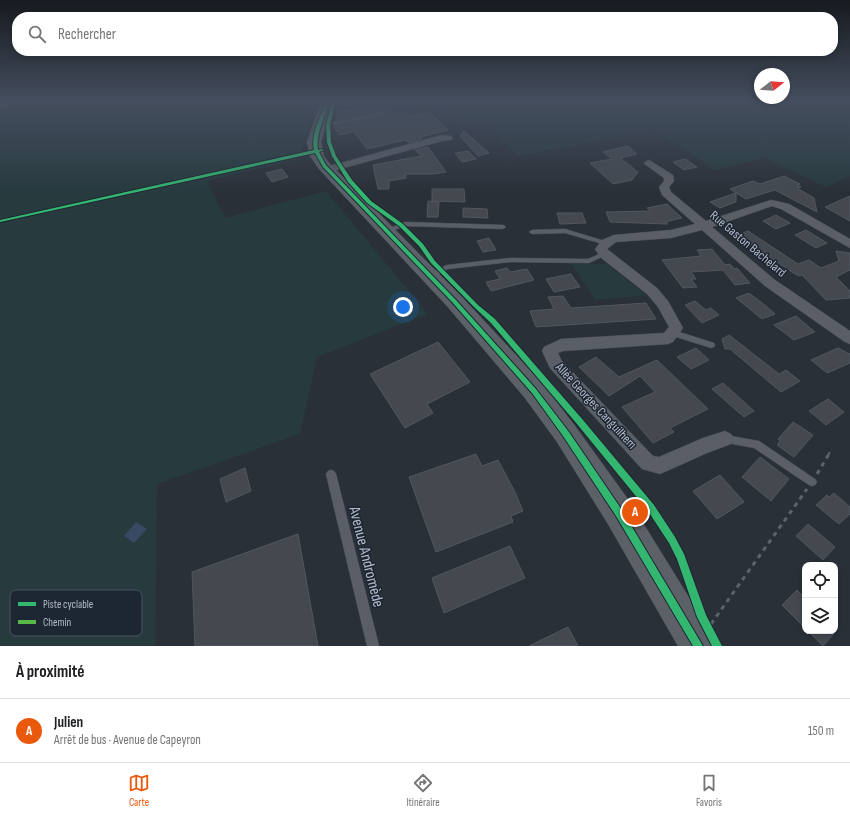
<!DOCTYPE html>
<html lang="fr">
<head>
<meta charset="utf-8">
<style>
	body { margin:0; font-family:"Sofia Sans Condensed",sans-serif; background:#f2f2f2; color:#202124 }
	.controls { position:absolute; right:12px; bottom:12px; display:grid; overflow:hidden; border-radius:8px; box-shadow:0 2px 6px #0003 }
	.controls button { width:36px; height:36px; display:grid; place-items:center; padding:0; border:0; border-bottom:1px solid #e0e0e0; background:#fff; color:#202124; font:20px sans-serif }
	.compass { position:absolute; left:754px; top:68px; width:36px; height:36px; border-radius:50%; background:#fff; box-shadow:0 2px 6px #0003; rotate:73deg }
	.you { position:absolute; left:403px; top:307px; width:14px; height:14px; margin:-10px; border:3px solid #fff; border-radius:50%; background:#1a73e8; box-shadow:0 0 0 6px #1a73e833 }
	.badge { display:grid; place-items:center; width:26px; height:26px; border-radius:50%; background:#ea580c; color:#fff; font-size:13px; font-weight:700 }
	.pin { position:absolute; translate:-50% -50%; border:2px solid #fff; box-shadow:0 1px 4px #0006 }
	.list { margin:0; padding:0; list-style:none }
	h2 { display:flex; justify-content:space-between; align-items:center; height:52px; margin:0; padding:0 16px; font-size:17px }
	h2 small { font-size:13px; font-weight:400; color:#757577 }
	.list li { display:grid; grid-template-columns:26px 1fr auto; gap:12px; align-items:center; box-sizing:border-box; height:64px; padding:0 16px; border-top:1px solid #e0e0e0 }
	.list b { display:block; font-size:15px; white-space:nowrap }
	.list p { margin:0; font-size:13px; white-space:nowrap; color:#757577 }
	.list em { font-size:13px; font-style:normal; color:#757577 }
	.icon { flex:none; width:22px; height:22px; fill:none; stroke:currentColor; stroke-width:2; stroke-linecap:round; stroke-linejoin:round }
	.map { position:relative; flex:none; width:850px; height:646px; overflow:hidden }
	.search { position:absolute; background:#fff; box-shadow:0 2px 6px #0003; left:12px; right:12px; top:12px; height:44px; display:flex; align-items:center; gap:10px; box-sizing:border-box; padding:0 14px; border-radius:16px; color:#757577; font-size:15px }
	.sheet { height:116px; background:#fff }
	nav { display:flex; justify-content:space-around; align-items:center; box-sizing:border-box; height:56px; border-top:1px solid #e0e0e0; background:#fff; font-size:11px; color:#757577 }
	nav a { display:grid; justify-items:center; gap:2px }
	nav .on { color:#ea580c }
	.map>svg:first-child { display:block }
</style>
</head>
<body>
<div class="map">
<svg width="850" height="646" viewBox="0 0 850 646">
	<rect width="100%" height="100%" fill="#2a3038"/>
	<path fill="#273a3e" d="M0,103H25V104L30,103H315L299,159L207,181L225,218L326,191L428,314L317,357L300,434L157,484L155,646H0Z
		M408,103H850V176L826,187L765,158L715,170L655,130L518,156L487,124L461,129L442,107L415,111Z
		M571,264H607L646,295L596,300Z"/>
	<path fill="#384963" d="M136,522L147,529L134,543L124,536Z"/>
	<path fill="#444950" stroke="#52575f" d="M376,105H388L396,114L406,113L409,116L430,112L448,130L421,137L422,139L409,143L406,140L367,149L354,132L339,135L334,127V125L384,116V112H382L336,120L337,112Z
		M464,131L489,153L478,156L460,136Z
		M628,146L637,154L620,158L638,172L632,180L613,184L590,163L612,159L603,152Z
		M428,147L446,172L434,174H406V178L389,181V189H378L373,165L421,156L415,150Z
		M468,151L476,159L462,162L455,153Z
		M685,159L697,167L684,170L673,162Z
		M282,169L288,177L272,182L266,173Z
		M784,176L800,184L797,185L801,187L797,188L814,198L817,212L775,190L746,199L730,189L753,181L760,184Z
		M432,189H464L465,202L432,201Z
		M736,193V202L720,208L710,202Z
		M850,196V221L825,207Z
		M428,201L439,202L438,217H427Z
		M667,204L682,218L665,222L668,224L610,222L606,212L651,211L647,208Z
		M463,208L487,209L488,218L463,217Z
		M557,213H582L586,223L560,224Z
		M776,215L790,223L776,229L763,221Z
		M806,230L827,243L816,248L795,235Z
		M748,231L798,264L809,260L821,268L839,261L836,251L850,253V270L836,277L850,291V298L826,300L802,275L800,276L795,274L747,242L745,243L735,236Z
		M489,238L496,250L483,252L477,241Z
		M712,249L725,265L730,264L734,269L737,268L750,283L735,285L723,270L691,272L696,279H691L697,287L683,288L662,260L701,256L697,250Z
		M507,268L510,272L527,269L534,280L491,291L486,282L500,279L495,271Z
		M571,274L580,287L554,292L546,279Z
		M749,293L766,306L775,314L762,319L736,298Z
		M563,296L571,308L646,303L656,319L536,327L530,311L554,309L548,297Z
		M695,301L706,310L711,308L719,315L702,323L685,305Z
		M796,316L815,332L794,340L774,325Z
		M729,335L779,374L786,370L800,381L781,392L730,349H725L722,339Z
		M438,342L470,382L427,404L433,413L405,428L370,374Z
		M696,348L709,360L691,369L677,357Z
		M838,348L850,354V363L827,373L811,360Z
		M596,357L619,377L657,360L708,409L670,428L674,432L653,443L622,407L655,392L640,376L609,396L579,367Z
		M723,383L754,411L744,417L712,389Z
		M828,399L844,412L826,425L809,411Z
		M793,422L813,435L794,457L777,445L780,441L778,439Z
		M476,454L482,466L498,460L515,492L523,511L511,516L513,522L436,552L409,477Z
		M760,457L789,479L771,501L742,477Z
		M245,468L251,491L226,502L220,479Z
		M720,475L744,502L717,519L693,491Z
		M834,493L850,507V514L839,524L816,505L827,495L829,497Z
		M808,524L835,547L823,560L796,536Z
		M298,534L318,646H195L192,572Z
		M510,546L525,578L444,613L432,578Z
		M797,590L805,598V628L782,605Z
		M568,627L578,646H529Z
		M808,631H836L823,646Z"/>
	<g fill="none" stroke-linecap="round" stroke-linejoin="round">
		<g stroke="#484c53" stroke-width="1">
			<path id="lane" d="M382,113H383V115L328,125H321L319,124L321,123H328Z
				M405,222L503,225L506,227L503,229L406,226L385,233L382,231Z
				M565,229L608,242L609,243L606,245L565,233L532,234L529,232L532,230Z
				M604,252L607,254L606,255L589,263L510,262L448,269L432,278H428L427,276L428,274L447,265L510,258L588,259Z
				M673,330L714,343L715,345L714,347L711,348L670,335L669,333L670,331Z
				M725,435L759,441L815,479L817,482L815,485L812,486L809,485L754,448L722,442L721,439L722,436Z
				M331,470L334,471L336,474L379,646H367L326,474L328,471Z"/>
		</g>
		<g stroke="#484c53" stroke-width="1">
			<path id="street" d="M442,135L451,136L453,138L451,140L442,141L333,171L328,168L330,166Z
				M649,160L673,175L674,181L669,187L671,192L706,221L771,200L789,204L850,239V248L781,209L772,206L712,227L775,280L850,331V344L845,342L765,286L702,230L671,238L616,242L607,249L657,288L668,301L683,328L673,342L668,344L563,351L558,353L561,360L653,456L659,457L703,438L725,431L731,434L734,439L731,444L707,453L660,474L642,469L550,368L542,351L544,347L561,339L664,333L669,327L658,307L647,294L600,257L595,249L602,240L614,235L671,230L695,224L662,195L659,187L664,181V178L646,165L644,163Z"/>
		</g>
		<g stroke="#484c55" stroke-width="1">
			<path id="primary" d="M321,103H333L321,142L324,156L329,163L461,296L543,384L575,426L630,502L711,633L716,646H678L608,524L557,442L525,398L447,306L319,169L310,156L307,142Z"/>
		</g>
		<path stroke="#5d636a" stroke-width="2" stroke-dasharray="3.5 3.5" stroke-linecap="butt" d="M828,455L832,449"/>
		<path stroke="#5d636a" stroke-width="3" stroke-dasharray="4.5 4.5" stroke-linecap="butt" d="M817,474L829,454
			M711,624L807,489"/>
		<use href="#lane" fill="#5a5e66" fill-rule="evenodd"/>
		<use href="#street" fill="#5a5e66" fill-rule="evenodd"/>
		<use href="#primary" fill="#5c6168" fill-rule="evenodd"/>
		<path stroke="#58b947" stroke-width="3.5" stroke-dasharray="6 3.5" stroke-linecap="butt" d="M0,105L9,103"/>
		<g stroke="#1d2633" stroke-width="2">
			<path id="cycleway" d="M331,103H335L330,126L331,142L336,156L352,180L371,201L403,224L423,244L435,261L478,305L495,319L583,420L654,505L675,537L684,554L706,615L722,646H712L697,617L677,559L669,543L648,511L577,424L491,323L474,307L431,263L419,246L399,226L367,203L348,182L332,156L327,142L326,126Z
				M324,107L327,108C323,122 316,135 318,150L322,149L324,150L319,152L326,165L456,300L536,389L569,432L622,510L703,646H693L616,516L563,436L532,393L452,302L323,167L315,153L0,222V220L314,150C311,136 318,121 324,107Z"/>
		</g>
		<use href="#cycleway" fill="#33b770" fill-rule="evenodd"/>
	</g>
	<linearGradient id="sky" x2="0" y2="1"><stop stop-color="#171a1f"/><stop offset="0.53" stop-color="#444e5e"/><stop offset="1" stop-color="#444e5e" stop-opacity="0"/></linearGradient>
	<rect width="850" height="193" fill="url(#sky)"/>
	<g text-anchor="middle" dominant-baseline="central" stroke-width="3" stroke-linejoin="round" paint-order="stroke">
		<g font-size="13" fill="#b4bcc9" stroke="#1d2633">
			<text transform="translate(748 244) rotate(40)">Rue Gaston Bachelard</text>
			<text transform="translate(596 406) rotate(47)">Allée Georges Canguilhem</text>
		</g>
		<g font-size="16" fill="#b4bcc9" stroke="#1d2633">
			<text transform="translate(366 557) rotate(76)">Avenue Andromède</text>
		</g>
	</g>
	<rect x="10" y="590" width="132" height="46" rx="6" fill="#1d2633" stroke="#4a5360" stroke-width="1"/>
	<rect x="18" y="602" width="18" height="4" fill="#33b770"/>
	<rect x="18" y="620" width="18" height="4" fill="#58b947"/>
	<g font-size="11" fill="#b4bcc9">
		<text x="43" y="608">Piste cyclable</text>
		<text x="43" y="626">Chemin</text>
	</g>
</svg>
<div class="controls">
<button><svg class="icon" aria-label="locate" viewBox="0 0 24 24"><circle cx="12" cy="12" r="6"/><path d="M12 2v4M12 18v4M2 12h4M18 12h4"/></svg></button>
<button><svg class="icon" aria-label="layers" viewBox="0 0 24 24"><path d="M12 4l9 5-9 5-9-5zM3 14l9 5 9-5"/></svg></button>
</div>
<svg class="compass" viewBox="-18 -18 36 36"><path d="M0-13l5 13h-10z" fill="#e53935"/><path d="M0 13l5-13h-10z" fill="#757577"/></svg>
<div class="you"></div>
<div class="pin badge" style="left:635px;top:512px">A</div>
<div class="search"><svg class="icon" aria-label="search" viewBox="0 0 24 24"><circle cx="10" cy="10" r="6"/><path d="M15 15l6 6"/></svg>Rechercher</div>
</div>
<section class="sheet">
<h2>À proximité<small></small></h2>
<ul class="list">
<li><span class="badge">A</span><div><b>Julien</b><p>Arrêt de bus · Avenue de Capeyron</p></div><em>150 m</em></li>
</ul>
</section>
<nav>
<a class="on"><svg class="icon" aria-label="map" viewBox="0 0 24 24"><path d="M3 6l6-2 6 2 6-2v14l-6 2-6-2-6 2zM9 4v14M15 6v14"/></svg>Carte</a>
<a><svg class="icon" aria-label="directions" viewBox="0 0 24 24"><path d="M12 3l9 9-9 9-9-9zM9 14v-3h6M13 9l2 2-2 2"/></svg>Itinéraire</a>
<a><svg class="icon" aria-label="saved" viewBox="0 0 24 24"><path d="M7 4h10v16l-5-4-5 4z"/></svg>Favoris</a>
</nav>
</body>
</html>
